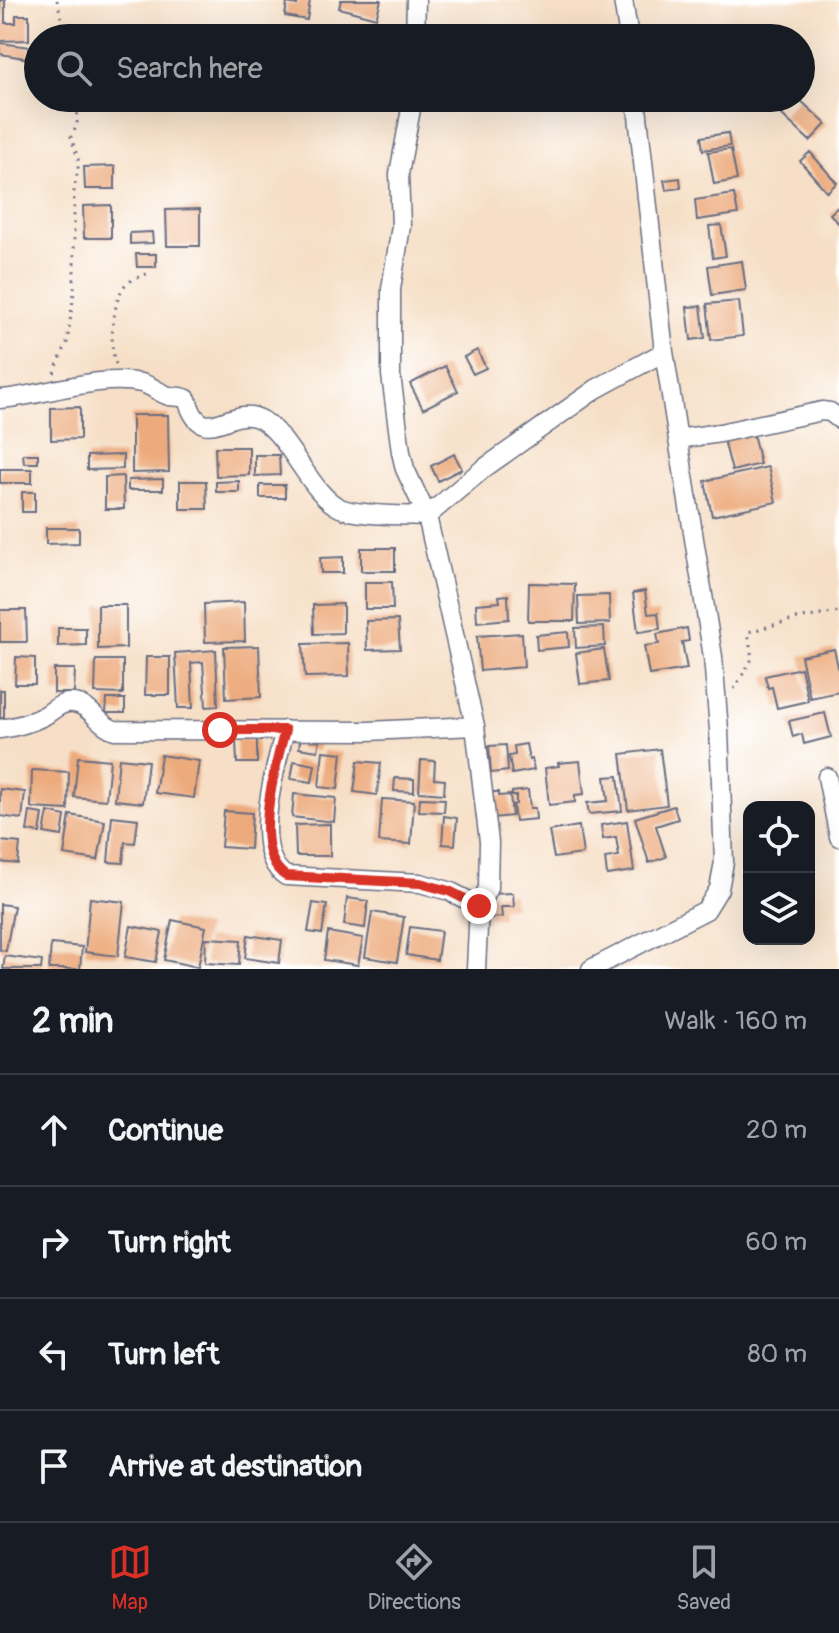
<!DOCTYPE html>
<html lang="en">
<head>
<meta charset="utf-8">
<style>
	body { margin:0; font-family:Pangolin,sans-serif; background:#20242c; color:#f1f3f6 }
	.controls { position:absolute; right:24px; bottom:24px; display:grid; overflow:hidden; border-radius:16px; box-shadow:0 8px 32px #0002 }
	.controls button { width:72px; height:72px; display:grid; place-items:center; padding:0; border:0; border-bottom:2px solid #363941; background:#171b24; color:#f1f3f6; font:40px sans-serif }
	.stop { position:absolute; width:24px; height:24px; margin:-18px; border:6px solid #d93025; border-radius:50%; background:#fff }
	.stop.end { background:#d93025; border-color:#fff; box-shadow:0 2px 8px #0008 }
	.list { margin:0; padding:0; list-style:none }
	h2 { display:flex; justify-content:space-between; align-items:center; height:104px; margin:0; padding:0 32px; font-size:34px }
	h2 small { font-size:26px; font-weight:400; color:#9ea1a6 }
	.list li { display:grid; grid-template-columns:52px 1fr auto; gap:24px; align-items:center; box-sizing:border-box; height:112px; padding:0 32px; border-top:2px solid #363941 }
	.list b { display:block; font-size:30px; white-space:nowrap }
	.list em { font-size:26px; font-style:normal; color:#9ea1a6 }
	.icon { flex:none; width:44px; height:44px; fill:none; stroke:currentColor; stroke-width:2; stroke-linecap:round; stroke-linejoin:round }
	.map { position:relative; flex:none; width:839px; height:969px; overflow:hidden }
	.search { position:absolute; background:#171b24; box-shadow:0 8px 32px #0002; left:24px; right:24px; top:24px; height:88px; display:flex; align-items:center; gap:20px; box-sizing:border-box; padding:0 28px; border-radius:44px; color:#9ea1a6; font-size:30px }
	.sheet { height:552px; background:#171b24 }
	nav { display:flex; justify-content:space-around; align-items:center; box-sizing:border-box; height:112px; border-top:2px solid #363941; background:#171b24; font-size:22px; color:#9ea1a6 }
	nav a { display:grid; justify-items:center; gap:4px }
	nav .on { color:#d93025 }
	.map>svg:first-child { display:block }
</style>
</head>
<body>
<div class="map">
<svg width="839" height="969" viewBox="0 0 839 969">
	<rect width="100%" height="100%" fill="#fff"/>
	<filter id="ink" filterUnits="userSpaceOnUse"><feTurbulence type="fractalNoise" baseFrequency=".0125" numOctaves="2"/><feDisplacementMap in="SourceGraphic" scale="16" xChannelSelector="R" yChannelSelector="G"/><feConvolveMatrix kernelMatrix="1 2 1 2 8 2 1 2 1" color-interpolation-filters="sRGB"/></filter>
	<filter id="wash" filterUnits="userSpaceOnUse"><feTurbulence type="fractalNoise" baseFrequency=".006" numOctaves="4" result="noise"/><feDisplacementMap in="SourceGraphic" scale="32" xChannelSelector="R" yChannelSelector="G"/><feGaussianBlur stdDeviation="1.8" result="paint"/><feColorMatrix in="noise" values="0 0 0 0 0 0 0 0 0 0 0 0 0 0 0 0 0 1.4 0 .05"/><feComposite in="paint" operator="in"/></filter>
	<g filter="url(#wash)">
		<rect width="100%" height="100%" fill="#f6dfc6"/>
		<g id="blocks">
			<path fill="#edab7d" d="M0,0H5V23H16V15H29V40L0,41Z
				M297,0H310L307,20L285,16L287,3L297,5Z
				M341,0H381L376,18L339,8Z
				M0,43L31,47L30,59L0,54Z
				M798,98L826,124L810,141L782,115Z
				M728,133L730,146L703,150L701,137Z
				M731,149L737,180L714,184L708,152Z
				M810,152L837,183L827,192L800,161Z
				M115,166V189H85L84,167Z
				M680,178L681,188L666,190L664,180Z
				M734,194L738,214L697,220L695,200Z
				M111,205V238H84L83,206Z
				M839,206V224L830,214Z
				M200,209V246H167L166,210Z
				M721,225L726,256L713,258L709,226Z
				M152,232L153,243L130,244V233Z
				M136,254H156V267H137Z
				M742,261L746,290L712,295L708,266Z
				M739,301L743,336L711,340L707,304Z
				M701,306L705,338L691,340L687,307Z
				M477,350L486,368L473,374L464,357Z
				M445,366L458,391L423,409L410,384Z
				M80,407V439L51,440V408Z
				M132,415H168L169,472L132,473Z
				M753,433L760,464L732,471L724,440Z
				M215,447H249V475L216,476Z
				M23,454H38V463H24Z
				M454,454L462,469L438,481L431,466Z
				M123,455V469L87,470V456Z
				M255,455H279L280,475L255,476Z
				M768,467L776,502L712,516L705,481Z
				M0,469H32V483H0Z
				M123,476L124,509H105V477Z
				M163,479V490H128V480Z
				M180,481H206L207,509H180Z
				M239,481V492H216V482Z
				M260,485H285V498H260Z
				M22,492H35V512H22Z
				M46,528H79V543L46,544Z
				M361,548H395V571H361Z
				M343,557V573H321L320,558Z
				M365,582H392L393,609H365Z
				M529,583L575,584L574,621H528Z
				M645,591L648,614L658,613L660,629L638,632L633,593Z
				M508,595L509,619L477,622L476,604L500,602L499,596Z
				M609,595L610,623L579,624L578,596Z
				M244,602L245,641L205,642L204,604Z
				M343,604V633L314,634L313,605Z
				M98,605H126V648L98,649Z
				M0,610H26L27,642H0Z
				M398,620L400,649L367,650L366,621Z
				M604,627L605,646L576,648L575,628Z
				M58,628H86V645L58,646Z
				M687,628L689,641L682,642L687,669L649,675L644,646L659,644L657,634Z
				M568,632L569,647L537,650L536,635Z
				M522,633L524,667L480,671L477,636Z
				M348,643L349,676L305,677L303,644Z
				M259,646L261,697L226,699L224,647Z
				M604,649L609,681L580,684L576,653Z
				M834,649L839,671V692L810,698L801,656Z
				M216,650L218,706L206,707L203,662L191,663L193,708H178L175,653Z
				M16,657L35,658V684H15Z
				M146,657H170V695H145Z
				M96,660H123V694L95,693Z
				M801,668L808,701L777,708L772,687L768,688L765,676Z
				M54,669H75L74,693H54Z
				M0,690H4V718H0Z
				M107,699H125V713H106Z
				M825,713L831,737L804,744L802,734L793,737L789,721Z
				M301,734L320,738L318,751L299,748Z
				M236,740H257V763H237Z
				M526,744L529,760L532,759L534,770L512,774L509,756L515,755L514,746Z
				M506,745L508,771L491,773L489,746Z
				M660,749L667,805L628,810L621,754Z
				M323,751L342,753L338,789L319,787Z
				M161,755L199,761L194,798L155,793Z
				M78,757L110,760L106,800L74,797Z
				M119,758L148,761L143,803L115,800Z
				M421,760L435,761L434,779L445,780L444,794L419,792Z
				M294,761L315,765L312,782L291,779Z
				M358,761L381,763L377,795L354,792Z
				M580,761L584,794L575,795V802L549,805L545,768L559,766L558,763Z
				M32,770L69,772L68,810L31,808Z
				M618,776L622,811L589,814L587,803L608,801L605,777Z
				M395,778L414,779V792L394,791Z
				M0,789L25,792L22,819L0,816Z
				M528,790L530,808H535L536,819L515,821L513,805L516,804V796H512V792Z
				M491,792H499V796L510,795L512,816L493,818Z
				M294,794L336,798L334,822L292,817Z
				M420,798L445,799L444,812L419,811Z
				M382,799L414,801L411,844L379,842Z
				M674,806L678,819L656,826L666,857L649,863L635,818Z
				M224,811L252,813L250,849L221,847Z
				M30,812L43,814L40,833L27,831Z
				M48,812L65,816L62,836L44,833Z
				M70,815L105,821L98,860L64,855Z
				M112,816L138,819L135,843L125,842L123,863L108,862Z
				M444,816L457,818L455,845L442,844Z
				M627,821L634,871L607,875L605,858L619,856L616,837L603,839L601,825Z
				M330,824V856H296L295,825Z
				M579,826L583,854L554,858L549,831Z
				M0,841L20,843L18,864L0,862Z
				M513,893L514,907H501L502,917L490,918L489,894Z
				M90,898L124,902L118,956L85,952Z
				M347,898L368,901L365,928L344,925Z
				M313,903L327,905L322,934L308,932Z
				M0,904L14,906L6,951L0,950Z
				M372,912L404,917L397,962L365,957Z
				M172,920L206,927L198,967L164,960Z
				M131,926L162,932L156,962L125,957Z
				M410,927L441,931L437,960L406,955Z
				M328,932L363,938L358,965L324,960Z
				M248,935L282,940L279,963L245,958Z
				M206,938L241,940L239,965L205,963Z
				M51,944L82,947L80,969H49Z
				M5,956L42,961L41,969H3Z"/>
		</g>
	</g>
	<g filter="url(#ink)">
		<use href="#blocks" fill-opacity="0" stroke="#686d82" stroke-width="2"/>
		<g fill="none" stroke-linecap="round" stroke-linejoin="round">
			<g stroke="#686d82" stroke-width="21">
				<path id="street" d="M623,0L629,38
					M415,38L416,0
					M413,98L399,174L401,226L391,289V375L401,452L405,469L427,516L475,726L489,842L488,888L479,906L476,969
					M0,399C43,396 99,374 141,383C151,385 159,393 169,396C176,397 181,396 187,399C203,454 231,401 262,420C291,438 311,495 340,508C358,516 406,515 427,516L483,469L596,389L664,352
					M678,439L720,433L822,411L830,412L839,419
					M0,729C15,727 30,723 44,716C53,711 61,701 73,703C90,704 99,726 115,730L368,731L475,726
					M285,730C276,765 249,853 286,876L420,883L449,891L479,906
					M827,777L839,837
					M591,969L706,910L719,889L724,862L719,730L713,657L664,352L636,98"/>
			</g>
			<path stroke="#686d82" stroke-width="3" stroke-dasharray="2 6" stroke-linecap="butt" d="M57,0L66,38
				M116,364C108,348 113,297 126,284C132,279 142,276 149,273
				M54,373L67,343L74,293V192L79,162L71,137L77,125L78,98
				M734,689L752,659L748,632L796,619L839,612"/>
			<use href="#street" stroke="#fff" stroke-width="18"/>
		</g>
	</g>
	<g fill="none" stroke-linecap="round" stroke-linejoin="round" filter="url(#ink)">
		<path stroke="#d93025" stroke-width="10" d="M220,730H285C276,765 249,853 286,876L420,883L449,891L479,906"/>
	</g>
</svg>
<div class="controls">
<button><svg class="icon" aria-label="locate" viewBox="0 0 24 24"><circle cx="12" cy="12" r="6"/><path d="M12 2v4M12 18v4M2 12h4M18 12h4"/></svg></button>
<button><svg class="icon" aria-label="layers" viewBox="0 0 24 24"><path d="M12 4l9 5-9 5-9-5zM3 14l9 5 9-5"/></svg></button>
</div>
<div class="stop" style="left:220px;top:730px"></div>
<div class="stop end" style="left:479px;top:906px"></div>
<div class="search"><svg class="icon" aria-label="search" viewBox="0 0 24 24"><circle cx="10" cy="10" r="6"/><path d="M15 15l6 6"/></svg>Search here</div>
</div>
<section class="sheet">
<h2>2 min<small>Walk · 160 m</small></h2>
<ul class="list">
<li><svg class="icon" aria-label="ahead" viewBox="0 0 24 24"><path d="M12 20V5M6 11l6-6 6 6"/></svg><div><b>Continue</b></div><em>20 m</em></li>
<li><svg class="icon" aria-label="right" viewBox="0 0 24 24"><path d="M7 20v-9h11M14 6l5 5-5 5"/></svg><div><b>Turn right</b></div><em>60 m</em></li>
<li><svg class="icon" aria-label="left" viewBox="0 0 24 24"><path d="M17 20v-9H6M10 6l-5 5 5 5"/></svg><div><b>Turn left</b></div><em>80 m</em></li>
<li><svg class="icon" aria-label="arrive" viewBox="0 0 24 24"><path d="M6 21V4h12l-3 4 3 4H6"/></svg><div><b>Arrive at destination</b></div></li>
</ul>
</section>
<nav>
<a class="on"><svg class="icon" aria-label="map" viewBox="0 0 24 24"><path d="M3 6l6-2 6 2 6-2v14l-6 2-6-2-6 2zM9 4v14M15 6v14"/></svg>Map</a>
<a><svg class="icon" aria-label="directions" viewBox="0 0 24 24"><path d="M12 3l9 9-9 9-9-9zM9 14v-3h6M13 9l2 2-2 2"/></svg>Directions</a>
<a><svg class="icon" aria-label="saved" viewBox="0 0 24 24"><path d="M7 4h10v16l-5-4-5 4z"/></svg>Saved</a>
</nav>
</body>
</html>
